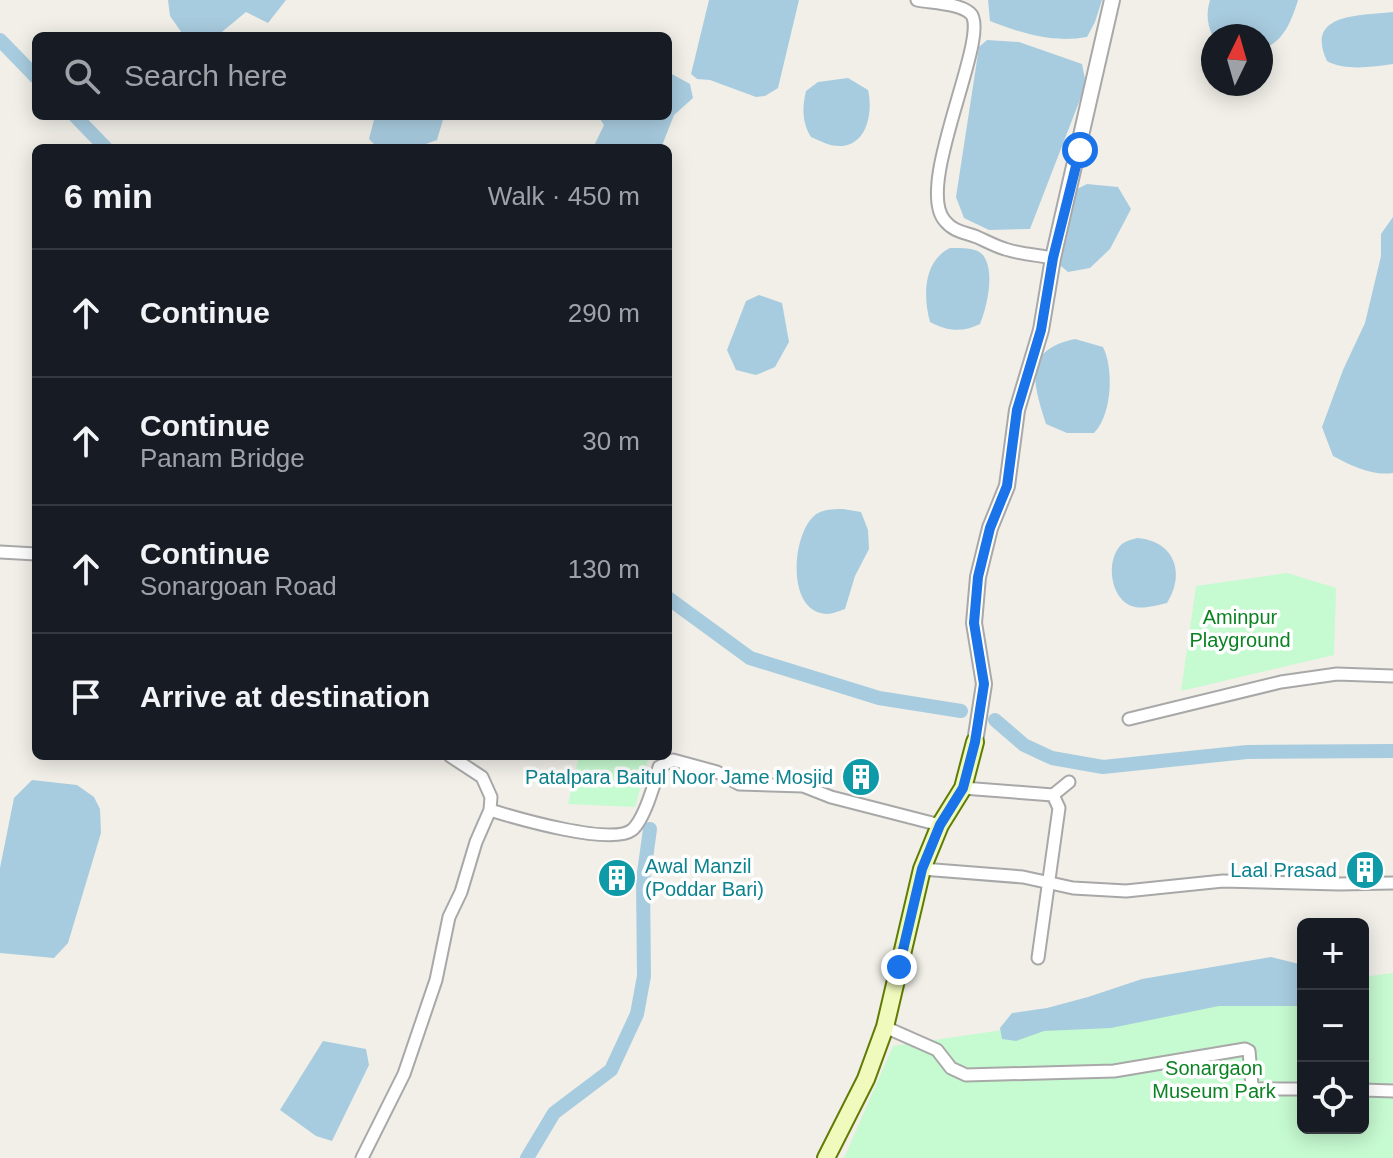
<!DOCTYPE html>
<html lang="en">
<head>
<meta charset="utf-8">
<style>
	body { margin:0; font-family:Arial,sans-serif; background:#242831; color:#f1f3f6 }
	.controls { position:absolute; right:24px; bottom:24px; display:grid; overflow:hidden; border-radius:12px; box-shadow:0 4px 20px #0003 }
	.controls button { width:72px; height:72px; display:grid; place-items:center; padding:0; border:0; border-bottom:2px solid #363941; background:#171b24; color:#f1f3f6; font:40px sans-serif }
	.compass { position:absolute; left:1201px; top:24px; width:72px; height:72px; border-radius:50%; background:#171b24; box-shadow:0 4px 20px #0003; rotate:5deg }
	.stop { position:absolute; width:24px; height:24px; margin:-18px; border:6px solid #1a73e8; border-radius:50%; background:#fff }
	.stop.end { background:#1a73e8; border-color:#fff; box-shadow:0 2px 8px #0008 }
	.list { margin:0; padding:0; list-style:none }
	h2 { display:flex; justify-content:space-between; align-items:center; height:104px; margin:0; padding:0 32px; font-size:34px }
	h2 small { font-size:26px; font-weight:400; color:#9ea1a6 }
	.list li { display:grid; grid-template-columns:52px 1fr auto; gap:24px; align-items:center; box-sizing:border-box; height:128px; padding:0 32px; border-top:2px solid #363941 }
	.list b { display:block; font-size:30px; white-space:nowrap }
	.list p { margin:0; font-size:26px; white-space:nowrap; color:#9ea1a6 }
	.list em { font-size:26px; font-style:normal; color:#9ea1a6 }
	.icon { flex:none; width:44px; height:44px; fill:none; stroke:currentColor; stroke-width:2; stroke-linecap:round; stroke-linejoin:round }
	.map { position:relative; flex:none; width:1393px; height:1158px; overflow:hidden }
	.search { position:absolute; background:#171b24; box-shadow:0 4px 20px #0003; left:32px; top:32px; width:640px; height:88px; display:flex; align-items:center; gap:20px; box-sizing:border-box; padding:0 28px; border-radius:12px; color:#9ea1a6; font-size:30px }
	.panel { position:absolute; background:#171b24; box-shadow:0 4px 20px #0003; left:32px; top:144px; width:640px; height:616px; border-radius:12px }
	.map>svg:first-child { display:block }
</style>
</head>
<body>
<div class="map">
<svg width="1393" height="1158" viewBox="0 0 1393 1158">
	<rect width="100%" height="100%" fill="#f1efe8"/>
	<path fill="#c6fad0" d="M1287,573L1336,588L1334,655L1181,691L1196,586Z
		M579,756H649L635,807L568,804Z
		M1393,973V1158H844L893,1046L1303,986V1128H1363V977Z"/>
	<path fill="#a8ccdf" d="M168,0H286L268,23L246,12L217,36H184L170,16Z
		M709,0H799L778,88L765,96L756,97L710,80L697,79L691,74Z
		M988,0H1102L1095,22L1087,37C1053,43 1023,34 990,21Z
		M1210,0H1298C1292,20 1283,44 1261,49V36L1213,37C1207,24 1206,14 1210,0Z
		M1393,12V64C1372,67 1345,71 1327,61C1304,12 1362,16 1393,12Z
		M987,40L1019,42L1082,64L1086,84L1030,229L989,230L964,218L956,197L979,47Z
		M668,72L690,84L693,98L674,115L661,148H593L604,125L598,116H668Z
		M848,78L868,90C873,110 868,144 842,146C830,147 821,141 811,137C802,123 802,107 806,91L818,82Z
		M375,116H444L437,140L423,145L421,148H378L369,139Z
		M1087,184L1118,187L1131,209L1110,249L1090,268L1068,272L1055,261L1071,192Z
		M1393,217V473C1372,476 1352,466 1333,456L1322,427L1343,370L1365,323L1381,256V234Z
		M950,248C959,248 975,247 982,254C996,269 987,307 980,324C962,333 947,331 930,322C923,297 923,261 950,248Z
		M759,295L782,303L789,342L775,367L756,375L736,370L727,350L746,301Z
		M1075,339L1103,347C1114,369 1112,415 1094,433H1067L1046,424C1033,383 1022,350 1075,339Z
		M843,509L861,512L868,530L869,549L855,576L845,609C839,611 832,614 827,614C786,613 792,537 813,517C820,509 833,509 843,509Z
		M1137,538C1174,541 1186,572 1167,603C1157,605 1145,609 1135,607C1111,602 1105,563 1120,546C1124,541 1131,540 1137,538Z
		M32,780L77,785L94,797L100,809L101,833L68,943L54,958L0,953V868L14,798Z
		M1271,957L1303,965V1006H1219L1111,1028L1044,1031L1016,1041L1002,1039L1000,1028L1012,1013L1047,1008L1088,997L1142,979Z
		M323,1041L366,1049L369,1065L332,1141L316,1136L280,1110Z"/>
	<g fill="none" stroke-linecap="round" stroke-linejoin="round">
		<path stroke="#a8ccdf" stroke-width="14" d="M0,40L36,77
			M75,116L106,148
			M668,598L750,658L879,698L961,711
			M995,720L1024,745L1052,758L1103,767L1247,752L1393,751
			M527,1158L554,1113L611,1070L637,1014L644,976L643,880L650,829"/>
		<g stroke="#a8a8a8" stroke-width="15">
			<path id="minor" d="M917,0C932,3 958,3 970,13C993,32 913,186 945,221C954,232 964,232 977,237C986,241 995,246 1005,249C1020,254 1037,255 1053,258
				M0,552L36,554
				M1129,719L1281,682L1337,674L1393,676
				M963,788L1053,795L1069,782
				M490,810C516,818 611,846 632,830C644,820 655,783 659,767L673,760L717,772L739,784L803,786L831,797L940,825
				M922,869L1023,877L1073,888L1126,891L1223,881L1339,884L1393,883
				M1038,958L1059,808L1053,795
				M885,1027L937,1050L951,1068L966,1075L1114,1071L1245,1049L1249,1051L1252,1085L1256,1089H1303
				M1363,1090L1393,1091
				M362,1158L404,1074L436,980L449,917L461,892L476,842L490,810L491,797L482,777L450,756"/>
		</g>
		<g stroke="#a8a8a8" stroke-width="18">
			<path id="tertiary" d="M975,742L984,684L974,623L978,577L990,528L1007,486L1017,410L1041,330L1053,258L1112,0"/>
		</g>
		<g stroke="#617c04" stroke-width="20">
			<path id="secondary" d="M826,1158L866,1079L885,1027L922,869L940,825L963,788L975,742"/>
		</g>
		<use href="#minor" stroke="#fff" stroke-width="11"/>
		<use href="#tertiary" stroke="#fff" stroke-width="14"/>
		<use href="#secondary" stroke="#f0fabd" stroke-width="16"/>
	</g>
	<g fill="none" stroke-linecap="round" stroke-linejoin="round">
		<path stroke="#1a73e8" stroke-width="10" d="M899,967L922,869L940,825L963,788L975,742L984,684L974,623L978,577L990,528L1007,486L1017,410L1041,330L1053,258L1080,150"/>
	</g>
	<defs>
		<g id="building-disc" transform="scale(2)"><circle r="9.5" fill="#0f9aa8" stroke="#fff"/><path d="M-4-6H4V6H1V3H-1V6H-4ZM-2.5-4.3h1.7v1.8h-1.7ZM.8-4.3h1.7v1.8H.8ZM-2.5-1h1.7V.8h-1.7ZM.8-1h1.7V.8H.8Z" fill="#fff"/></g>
	</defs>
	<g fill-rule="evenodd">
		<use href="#building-disc" x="861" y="777"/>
		<use href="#building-disc" x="1365" y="870"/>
		<use href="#building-disc" x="617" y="878"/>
	</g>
	<g text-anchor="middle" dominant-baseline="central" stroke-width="7" stroke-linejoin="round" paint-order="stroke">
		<g font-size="20" fill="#0b8323" stroke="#fff">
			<text x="1240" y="617">Aminpur<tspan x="1240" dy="23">Playground</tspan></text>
			<text x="1214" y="1068">Sonargaon<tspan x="1214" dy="23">Museum Park</tspan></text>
		</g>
		<g font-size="20" fill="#0d838f" stroke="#fff" text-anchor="end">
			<text x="833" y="777">Patalpara Baitul Noor Jame Mosjid</text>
			<text x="645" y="866" text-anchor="start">Awal Manzil<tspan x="645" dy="23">(Poddar Bari)</tspan></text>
			<text x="1337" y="870">Laal Prasad</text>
		</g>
	</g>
</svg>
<div class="controls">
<button>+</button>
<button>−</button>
<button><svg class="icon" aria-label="locate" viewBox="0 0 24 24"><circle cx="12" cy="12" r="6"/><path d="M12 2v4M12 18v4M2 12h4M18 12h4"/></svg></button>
</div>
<svg class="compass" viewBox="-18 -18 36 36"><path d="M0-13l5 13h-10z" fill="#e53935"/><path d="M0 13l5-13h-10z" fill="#9ea1a6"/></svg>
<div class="stop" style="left:1080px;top:150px"></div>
<div class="stop end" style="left:899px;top:967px"></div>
<div class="search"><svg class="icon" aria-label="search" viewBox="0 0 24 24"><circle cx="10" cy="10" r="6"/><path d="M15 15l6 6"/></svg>Search here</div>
<section class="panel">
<h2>6 min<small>Walk · 450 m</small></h2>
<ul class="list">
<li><svg class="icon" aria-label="ahead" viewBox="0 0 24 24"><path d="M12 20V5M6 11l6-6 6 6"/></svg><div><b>Continue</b></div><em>290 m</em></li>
<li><svg class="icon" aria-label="ahead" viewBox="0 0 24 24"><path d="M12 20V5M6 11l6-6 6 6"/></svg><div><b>Continue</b><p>Panam Bridge</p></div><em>30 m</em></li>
<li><svg class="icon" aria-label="ahead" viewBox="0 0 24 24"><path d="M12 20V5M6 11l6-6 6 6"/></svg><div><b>Continue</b><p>Sonargoan Road</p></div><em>130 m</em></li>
<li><svg class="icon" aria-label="arrive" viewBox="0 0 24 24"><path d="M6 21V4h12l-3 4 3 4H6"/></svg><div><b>Arrive at destination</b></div></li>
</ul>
</section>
</div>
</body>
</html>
